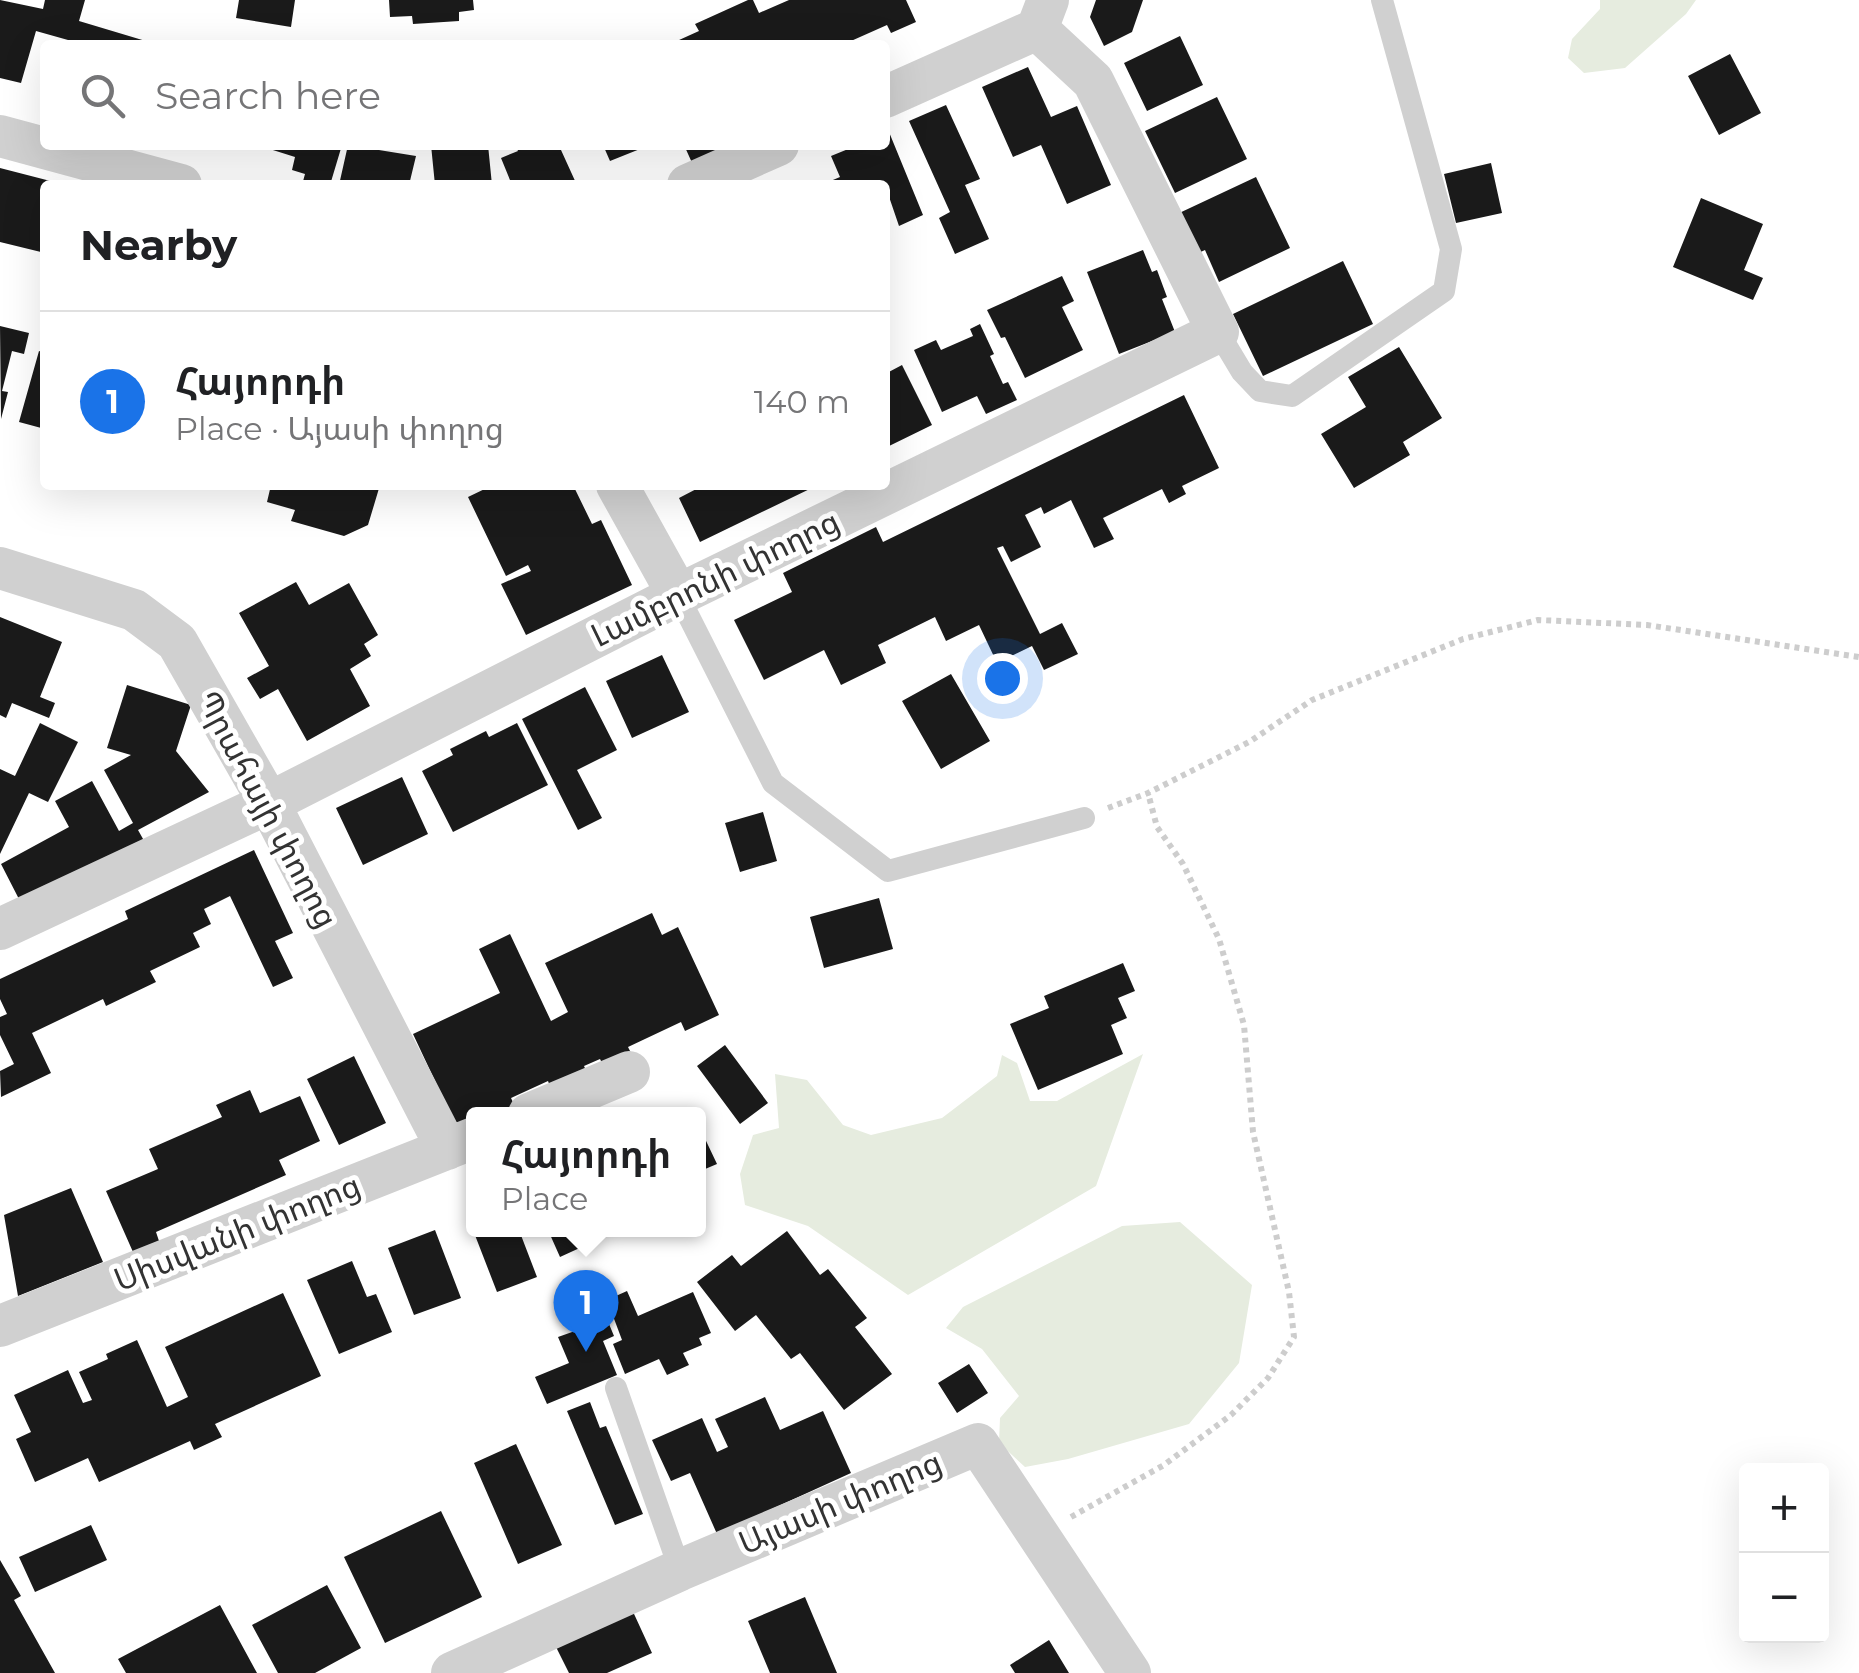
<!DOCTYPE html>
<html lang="en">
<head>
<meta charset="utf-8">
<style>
	body { margin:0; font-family:Montserrat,"Noto Sans Armenian",sans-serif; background:#f6f6f6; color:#202124 }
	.controls { position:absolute; right:30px; bottom:30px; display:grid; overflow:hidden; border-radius:10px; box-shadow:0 10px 40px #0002 }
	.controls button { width:90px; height:90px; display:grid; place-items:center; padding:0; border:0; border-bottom:2px solid #e0e0e0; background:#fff; color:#202124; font:50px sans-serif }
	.you { position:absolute; left:1002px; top:678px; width:35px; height:35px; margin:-25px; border:8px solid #fff; border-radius:50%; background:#1a73e8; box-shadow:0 0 0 15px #1a73e833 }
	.badge { display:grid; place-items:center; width:65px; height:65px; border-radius:50%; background:#1a73e8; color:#fff; font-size:32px; font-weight:700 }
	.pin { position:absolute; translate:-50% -82px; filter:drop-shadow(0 2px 5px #0008) }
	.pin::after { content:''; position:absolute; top:52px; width:35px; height:30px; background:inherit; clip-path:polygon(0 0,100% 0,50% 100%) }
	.popup { position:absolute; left:466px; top:1107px; width:240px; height:130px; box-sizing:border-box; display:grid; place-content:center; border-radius:10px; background:#fff; filter:drop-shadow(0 2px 8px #0005); font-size:32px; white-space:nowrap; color:#757577 }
	.popup b { font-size:38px; color:#202124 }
	.popup::after { content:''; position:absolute; left:50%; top:100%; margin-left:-20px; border:20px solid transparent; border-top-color:#fff }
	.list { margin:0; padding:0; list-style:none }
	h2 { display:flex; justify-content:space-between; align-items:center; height:130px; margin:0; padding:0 40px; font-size:42px }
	h2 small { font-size:32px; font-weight:400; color:#757577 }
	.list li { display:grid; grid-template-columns:65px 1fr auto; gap:30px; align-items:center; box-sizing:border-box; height:180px; padding:0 40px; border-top:2px solid #e0e0e0 }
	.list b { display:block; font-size:38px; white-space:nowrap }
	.list p { margin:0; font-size:32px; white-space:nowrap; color:#757577 }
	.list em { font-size:32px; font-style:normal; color:#757577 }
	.icon { flex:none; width:55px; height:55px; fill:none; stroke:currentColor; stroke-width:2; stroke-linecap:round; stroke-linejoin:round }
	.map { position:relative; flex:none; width:1859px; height:1673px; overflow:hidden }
	.search { position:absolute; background:#fff; box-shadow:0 10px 40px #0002; left:40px; top:40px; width:850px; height:110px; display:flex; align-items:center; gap:25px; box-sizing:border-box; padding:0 35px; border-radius:10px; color:#757577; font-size:38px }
	.panel { position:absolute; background:#fff; box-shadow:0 10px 40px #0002; left:40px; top:180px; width:850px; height:310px; border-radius:10px }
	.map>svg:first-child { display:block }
</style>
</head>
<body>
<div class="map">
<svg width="1859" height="1673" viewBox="0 0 1859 1673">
	<rect width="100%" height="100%" fill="#fff"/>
	<path fill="#e6ecdf" d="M1600,0H1696L1686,14L1625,68L1584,73L1568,58L1572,39L1600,9Z
		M1143,1054L1096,1186L908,1295L808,1226L745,1205L740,1174L753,1135L779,1128L775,1074L807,1080L843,1125L871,1135L942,1118L997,1076L1002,1055L1017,1063L1030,1101H1057Z
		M1180,1222L1252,1285L1239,1363L1189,1424L1068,1459L1025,1467L999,1443L1000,1418L1019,1396L982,1349L946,1328L963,1307L1122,1226Z"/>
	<path fill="#1a1a1a" d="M0,0L43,9L45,0H85L79,21L159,45H66L68,40L36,31L21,83L0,78Z
		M239,0H295L291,27L236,18Z
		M389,0H473L474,10L459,12V21L413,24L412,16L390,17Z
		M748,0H753L759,13L789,0H906L916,22L891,33L887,25L842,45H668L699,31L695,24Z
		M1096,0H1143L1132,32L1104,46L1090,17Z
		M1180,36L1203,85L1147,111L1124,63Z
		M1730,54L1761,113L1719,135L1688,76Z
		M1028,67L1051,117L1077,106L1111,185L1067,204L1041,145L1013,157L982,87Z
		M1217,97L1247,159L1175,193L1145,131Z
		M946,105L980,179L965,185L989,239L955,254L939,218L950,212L909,121Z
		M889,132L923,215L899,226L885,185H821L840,177L831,156L858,145H885V134Z
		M257,145H342L330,185H302L305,174L292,170L295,157Z
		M348,145L416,156L409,185H339Z
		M431,145H488L492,185H435Z
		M515,145H573L561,150L576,183L512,185L501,158L518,151Z
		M603,145H650L610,161Z
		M684,145H713L718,154L693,165Z
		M1491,163L1502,213L1456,223L1444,174Z
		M0,168L62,184L45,185V253L0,242Z
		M1256,177L1290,248L1219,282L1205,250L1194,255L1175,215Z
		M1701,198L1763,224L1744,270L1763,278L1753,300L1673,267Z
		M1143,250L1152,272L1157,270L1167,297L1162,299L1175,332L1119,354L1087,272Z
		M1343,261L1373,324L1263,376L1233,314Z
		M1062,276L1074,301L1062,307L1083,350L1025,378L1005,337L1001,338L987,310Z
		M980,324L994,354L990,356L1003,384L1008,382L1017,400L986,414L977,396L942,412L914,350L936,340L941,350L973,336L970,329Z
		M0,326L29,333L24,354L12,351L2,391L8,392L1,419Z
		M1399,347L1442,418L1403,442L1410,455L1354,488L1321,434L1366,407L1348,377Z
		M39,351L45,353V429L19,422Z
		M902,365L932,425L885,448V374Z
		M1184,395L1219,468L1182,486L1186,494L1169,503L1162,489L1103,518L1114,539L1094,548L1071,500L1044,514L1041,507L1025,515L1041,547L1011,562L1003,546L997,548L1040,634L1062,623L1078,654L1044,670L1032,646L997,663L979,625L946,641L935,617L878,645L886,663L841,685L824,650L764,680L734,620L792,592L783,573L876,527L883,542Z
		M271,485H380L368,525L344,536L291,521L295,510L267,502Z
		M493,485H573L592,524L601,520L632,585L526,635L501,584L531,571L528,565L506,576L468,497Z
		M704,485H818L700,542L679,498Z
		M296,582L309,605L349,583L378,635L364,644L371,656L350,669L370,706L307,741L278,689L260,699L247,678L269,666L239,613Z
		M0,617L62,642L40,697L55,703L49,718L12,703L6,718L0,715Z
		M662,655L689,712L632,738L606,681Z
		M951,674L990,741L941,769L902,701Z
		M127,685L191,705L176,751L209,792L138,830L147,846L21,903L1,864L69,827L55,801L92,781L119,831L133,823L104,770L131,755L107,748Z
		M585,687L617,750L577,770L602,818L578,830L522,719Z
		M40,723L78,742L48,802L29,793L0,854V769L15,776Z
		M517,723L548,785L453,832L422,771L453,755L450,749L486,731L489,737Z
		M402,777L428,834L363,865L336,808Z
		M763,812L777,861L740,872L725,823Z
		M254,850L293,933L275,941L293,978L273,987L230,896L204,909L211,924L193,933L200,947L150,971L156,982L106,1006L103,999L32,1033L51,1073L1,1097L0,1071L14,1064L0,1035V1017L7,1014L0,999V979L128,919L125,911Z
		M879,898L893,949L824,968L810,917Z
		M652,913L662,935L678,927L719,1015L685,1031L681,1022L628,1047L632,1055L604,1067L600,1059L584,1066L589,1077L553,1094L548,1081L511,1098L517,1111L509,1114H474V1120L457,1128L413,1034L500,993L479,949L510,934L551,1021L568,1012L545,963Z
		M1123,963L1135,991L1118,998L1127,1018L1111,1025L1123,1054L1038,1090L1010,1024L1049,1008L1044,996Z
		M725,1045L768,1103L740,1124L697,1066Z
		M354,1056L386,1123L339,1145L307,1079Z
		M250,1090L260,1113L300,1096L320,1141L279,1160L286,1175L156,1232L159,1241L133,1252L106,1191L158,1169L149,1149L222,1117L216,1105Z
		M698,1124L717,1164L698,1172Z
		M71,1188L103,1262L18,1296L4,1215Z
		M435,1230L461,1298L414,1315L388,1248Z
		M473,1230H519L537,1277L497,1292Z
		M548,1230H576L584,1246L560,1257Z
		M787,1231L820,1275L828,1269L867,1318L855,1327L892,1374L844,1410L800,1353L791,1359L756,1315L735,1331L697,1282L732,1255L741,1266Z
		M352,1261L367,1297L376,1294L392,1332L339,1354L307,1280Z
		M627,1291L638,1316L693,1292L711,1333L699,1338L702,1345L683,1353L689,1365L667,1375L659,1359L625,1374L613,1344L622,1340L607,1300Z
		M283,1293L321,1376L215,1424L222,1437L194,1450L190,1441L99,1482L88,1458L35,1482L16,1439L31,1432L14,1395L68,1370L83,1403L92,1400L79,1372L108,1359L106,1354L137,1340L167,1407L188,1397L165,1347Z
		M599,1300L614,1336L603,1341L617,1375L547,1404L535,1377L569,1363L558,1337L575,1331L568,1313Z
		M969,1364L988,1393L957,1413L938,1383Z
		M765,1397L780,1430L823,1411L851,1473L717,1534L690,1473L671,1481L652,1440L702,1418L717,1452L728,1447L715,1419Z
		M590,1402L600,1428L606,1426L643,1514L615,1525L567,1411Z
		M516,1444L562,1545L518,1564L474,1463Z
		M441,1511L482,1597L385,1643L344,1557Z
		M91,1525L107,1560L35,1592L19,1557Z
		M0,1560L21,1596L14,1600L55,1673H0Z
		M327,1585L361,1648L315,1673H278L252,1625Z
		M805,1597L837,1673H770L748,1621Z
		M629,1603L652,1653L607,1673H569L552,1639Z
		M220,1605L257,1673H126L118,1659Z
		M1049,1640L1069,1673H1015L1010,1665Z"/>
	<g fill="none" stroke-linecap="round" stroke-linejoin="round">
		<path stroke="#cdcdcd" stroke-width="6" stroke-dasharray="5 5" stroke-linecap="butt" d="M1108,808L1148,793L1249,742L1312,700L1463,639L1538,620L1647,625L1859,657
			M1071,1517L1164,1465L1231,1415L1268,1378L1294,1337L1289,1292L1253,1132L1244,1025L1219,939L1183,864L1157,827L1148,793"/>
		<path stroke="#d0d0d0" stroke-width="22" d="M1218,332L1242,372L1260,391L1292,396L1444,291L1451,249L1382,0
			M678,595L773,783L888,871L1084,818
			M616,1388L680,1570"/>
		<path stroke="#d0d0d0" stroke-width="42" d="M885,97L1037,29L1048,0
			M0,136L181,185
			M688,185L778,145
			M617,485L678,595
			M0,568L134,610L177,642L269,803L447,1149
			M0,929L269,803L678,595L1218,332L1093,81L1037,29
			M529,1114L629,1072
			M0,1326L474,1138
			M452,1673L680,1570L978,1444L1130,1673"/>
	</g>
	<g text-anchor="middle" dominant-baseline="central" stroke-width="10" stroke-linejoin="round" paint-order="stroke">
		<g font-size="32" fill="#333" stroke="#fff">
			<text transform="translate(715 578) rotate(-26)">Լամբրոնի փողոց</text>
			<text transform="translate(268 809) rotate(62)">Պրահայի փողոց</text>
			<text transform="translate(237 1232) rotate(-22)">Սիսվանի փողոց</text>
			<text transform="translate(840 1502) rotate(-23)">Այասի փողոց</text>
		</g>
	</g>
</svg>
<div class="controls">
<button>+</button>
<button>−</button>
</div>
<div class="you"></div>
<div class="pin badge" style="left:586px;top:1352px">1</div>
<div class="popup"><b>Հայորդի</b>Place</div>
<div class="search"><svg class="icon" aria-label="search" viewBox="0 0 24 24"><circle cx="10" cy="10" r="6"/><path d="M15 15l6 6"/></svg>Search here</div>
<section class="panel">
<h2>Nearby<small></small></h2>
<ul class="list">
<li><span class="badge">1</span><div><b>Հայորդի</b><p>Place · Այասի փողոց</p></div><em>140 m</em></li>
</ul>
</section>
</div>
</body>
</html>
